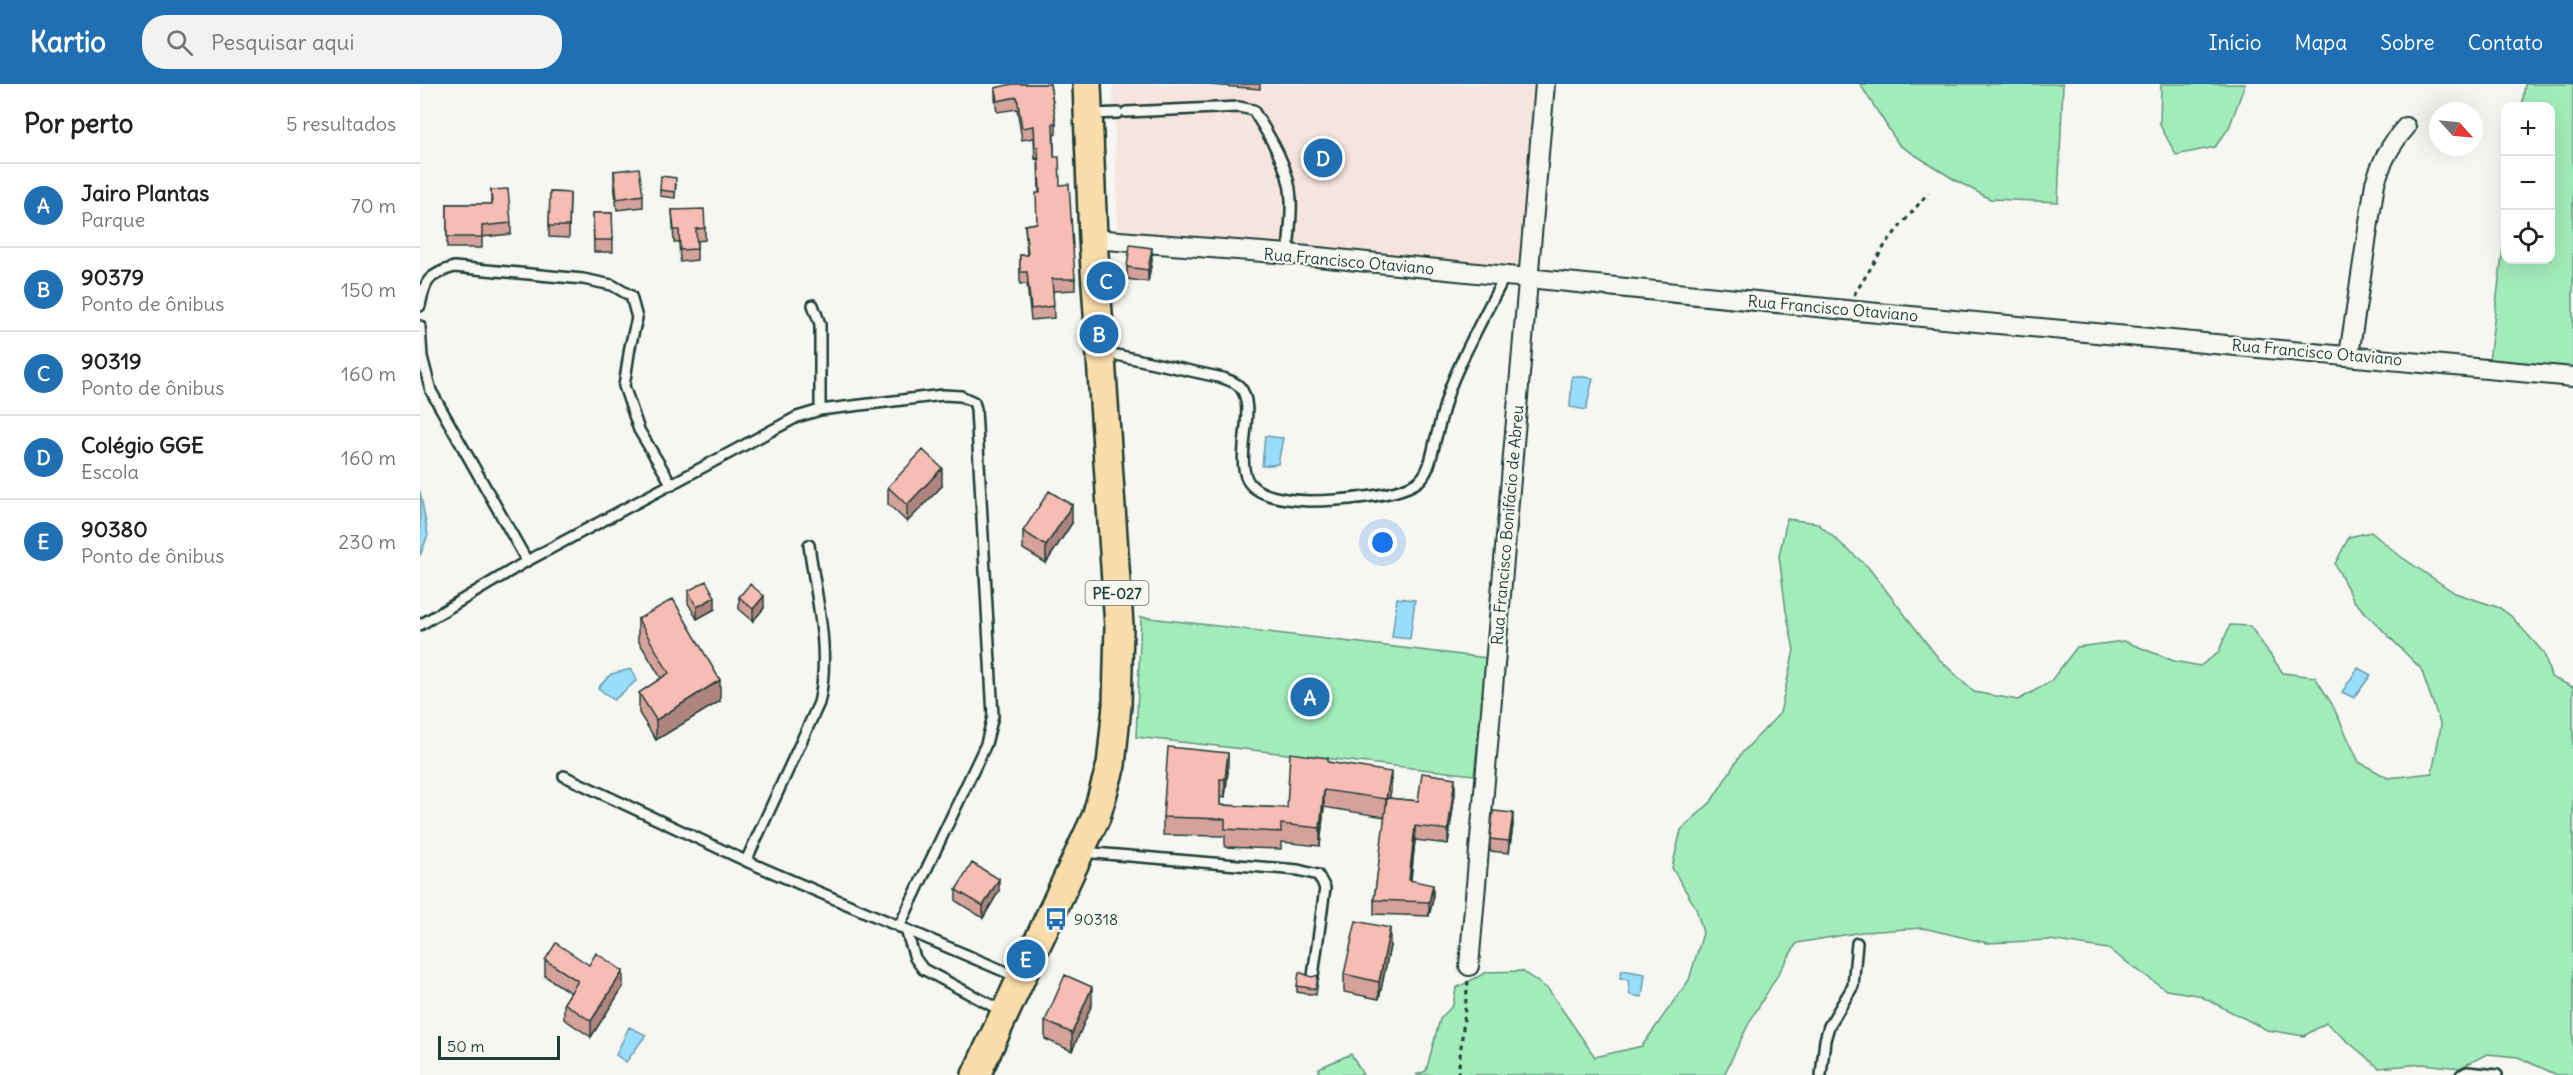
<!DOCTYPE html>
<html lang="pt">
<head>
<meta charset="utf-8">
<style>
	body { margin:0; font-family:Delius,sans-serif; background:#f2f2f2; color:#202124 }
	.controls { position:absolute; right:18px; top:18px; display:grid; overflow:hidden; border-radius:12px; box-shadow:0 6px 24px #0002 }
	.controls button { width:54px; height:54px; display:grid; place-items:center; padding:0; border:0; border-bottom:2px solid #e0e0e0; background:#fff; color:#202124; font:30px sans-serif }
	.compass { position:absolute; left:2009px; top:18px; width:54px; height:54px; border-radius:50%; background:#fff; box-shadow:0 6px 24px #0002; rotate:117deg }
	.scale { position:absolute; left:18px; bottom:15px; width:122px; box-sizing:border-box; padding-left:6px; border:3px solid #1f3d34; border-top:0; font-size:16px; line-height:21px; white-space:nowrap; color:#1f3d34; -webkit-text-stroke:4px #f6f6f2; paint-order:stroke }
	.you { position:absolute; left:963px; top:459px; width:21px; height:21px; margin:-15px; border:4px solid #fff; border-radius:50%; background:#1a73e8; box-shadow:0 0 0 9px #1a73e833 }
	.badge { display:grid; place-items:center; width:39px; height:39px; border-radius:50%; background:#1f6fb2; color:#fff; font-size:20px; font-weight:700 }
	.pin { position:absolute; translate:-50% -50%; border:3px solid #fff; box-shadow:0 2px 6px #0006 }
	.list { margin:0; padding:0; list-style:none }
	h2 { display:flex; justify-content:space-between; align-items:center; height:78px; margin:0; padding:0 24px; font-size:26px }
	h2 small { font-size:20px; font-weight:400; color:#757577 }
	.list li { display:grid; grid-template-columns:39px 1fr auto; gap:18px; align-items:center; box-sizing:border-box; height:84px; padding:0 24px; border-top:2px solid #e0e0e0 }
	.list b { display:block; font-size:22px; white-space:nowrap }
	.list p { margin:0; font-size:20px; white-space:nowrap; color:#757577 }
	.list em { font-size:20px; font-style:normal; color:#757577 }
	.icon { flex:none; width:33px; height:33px; fill:none; stroke:currentColor; stroke-width:2; stroke-linecap:round; stroke-linejoin:round }
	.map { position:relative; flex:none; width:2153px; height:991px; overflow:hidden }
	header { display:flex; align-items:center; gap:36px; box-sizing:border-box; height:84px; padding:0 30px; background:#1f6fb2; color:#fff }
	header strong { font-size:28px }
	nav { display:flex; gap:33px; margin-inline-start:auto; font-size:21px }
	.search { width:420px; height:54px; background:#f2f2f2; display:flex; align-items:center; gap:15px; box-sizing:border-box; padding:0 21px; border-radius:24px; color:#757577; font-size:22px }
	main { display:flex }
	aside { flex:1; background:#fff }
	.map>svg:first-child { display:block }
</style>
</head>
<body>
<header>
<strong>Kartio</strong>
<div class="search"><svg class="icon" aria-label="search" viewBox="0 0 24 24"><circle cx="10" cy="10" r="6"/><path d="M15 15l6 6"/></svg>Pesquisar aqui</div>
<nav><a>Início</a><a>Mapa</a><a>Sobre</a><a>Contato</a></nav>
</header>
<main>
<aside>
<h2>Por perto<small>5 resultados</small></h2>
<ul class="list">
<li><span class="badge">A</span><div><b>Jairo Plantas</b><p>Parque</p></div><em>70 m</em></li>
<li><span class="badge">B</span><div><b>90379</b><p>Ponto de ônibus</p></div><em>150 m</em></li>
<li><span class="badge">C</span><div><b>90319</b><p>Ponto de ônibus</p></div><em>160 m</em></li>
<li><span class="badge">D</span><div><b>Colégio GGE</b><p>Escola</p></div><em>160 m</em></li>
<li><span class="badge">E</span><div><b>90380</b><p>Ponto de ônibus</p></div><em>230 m</em></li>
</ul>
</aside>
<div class="map">
<svg width="2153" height="991" viewBox="0 0 2153 991">
	<rect width="100%" height="100%" fill="#f6f6f2"/>
	<filter id="ink" filterUnits="userSpaceOnUse"><feTurbulence type="fractalNoise" baseFrequency=".0167" numOctaves="2"/><feDisplacementMap in="SourceGraphic" scale="12" xChannelSelector="R" yChannelSelector="G"/><feConvolveMatrix kernelMatrix="1 2 1 2 8 2 1 2 1" color-interpolation-filters="sRGB"/></filter>
	<g filter="url(#ink)">
		<path fill="#f6e5df" d="M693,0H1117L1103,187L698,148Z"/>
		<path fill="#a2ecbb" stroke="#609478" stroke-width="1.5" d="M1440,0H1643L1638,118L1570,115L1535,96L1479,61Z
			M1741,0H1825L1809,44L1795,63L1756,71L1740,41Z
			M2105,0H2153V284L2069,277L2085,147L2086,176H2130V22H2102Z
			M1367,435L1397,439L1448,483L1519,575L1554,608L1598,616L1630,598L1657,563L1704,557L1754,577L1780,582L1798,569L1810,541L1830,542L1863,589L1895,593L1912,620L1939,678L1968,694L2012,689L2021,642L2001,585L1934,517L1915,480L1929,453L1951,448L1980,472L2035,509L2080,524L2091,532L2124,569L2131,593L2153,603V991H2137L2098,973L2067,970L2040,984L2003,980L1959,984L1906,939L1884,952L1847,946L1778,911L1746,906L1688,865L1630,856L1567,859L1503,844L1442,848L1377,859L1330,937L1304,991H996L1006,987L1020,935L1033,921L1036,904L1067,888L1102,887L1128,905L1175,973L1222,962L1269,896L1283,849L1276,824L1252,784L1261,746L1291,718L1321,670L1360,629L1374,566L1366,527L1359,472Z
			M721,533L1067,574L1054,691L716,653Z
			M931,970L943,991H899V984Z"/>
		<path fill="#99dcfb" stroke="#689cab" stroke-width="1.5" d="M1152,292L1173,294L1166,326L1150,323Z
			M845,352L863,354L858,380L842,382Z
			M0,407L8,451L0,472Z
			M977,514L995,516L990,555L972,553Z
			M1938,584L1951,591L1934,614L1922,608Z
			M211,585L217,596L194,616L178,604L191,590Z
			M1202,886L1225,890L1222,913L1210,911L1208,896L1200,894Z
			M209,943L226,951L206,978L196,971Z"/>
		<g fill="none" stroke-linecap="round" stroke-linejoin="round">
			<g stroke="#1f3d34" stroke-width="14">
				<path id="service" d="M706,28L819,23L833,26C849,51 870,84 871,115C872,133 869,152 868,170
					M671,30L698,29
					M393,221L400,240V326
					M0,222C5,196 8,191 34,183L163,195L192,201L211,212L217,234L210,263L204,302L219,346L252,401
					M0,242L2,273L11,307L107,477
					M683,268L803,294C808,296 815,298 819,302C838,321 815,370 827,395C836,414 871,416 889,417C915,417 974,413 996,399C1011,390 1012,366 1017,350C1022,332 1026,312 1034,294C1049,259 1067,226 1085,192
					M389,461C396,513 411,567 399,619L326,777L600,894
					M0,541L107,477L377,333L400,326L523,311L541,312L554,318L556,325L573,632L566,660L479,843
					M144,692L326,777
					M662,768L878,786L898,791L905,804L893,892
					M486,846L495,874L503,885L582,927
					M1401,991L1405,956L1409,942L1433,902L1437,859
					M2041,991L2047,988L2077,991"/>
			</g>
			<g stroke="#1f3d34" stroke-width="22">
				<path id="minor" d="M673,155L868,170L1426,226L2153,293
					M1929,271L1955,99C1962,77 1970,61 1986,43
					M1049,882L1125,0"/>
			</g>
			<g stroke="#1f3d34" stroke-width="32">
				<path id="primary" d="M556,991L676,733L691,681L697,622L699,542L673,155L667,0"/>
			</g>
			<path stroke="#1f3d34" stroke-width="3" stroke-dasharray="4.5 4.5" stroke-linecap="butt" d="M1434,211L1467,158L1508,109
				M1038,991L1048,897"/>
			<use href="#service" stroke="#f6f6f2" stroke-width="9"/>
			<use href="#minor" stroke="#f6f6f2" stroke-width="18"/>
			<use href="#primary" stroke="#fbddab" stroke-width="27"/>
		</g>
		<path fill="#d4a29b" stroke="#1f3d34" stroke-width="1.5" d="M591,0H630L636,39V50L634,51V73L655,195V206L633,207L634,234L611,236L607,200H600V171H607L605,141L617,139L619,109L618,74L615,75L614,54L602,56L597,25L577,28L575,15V4L591,1Z
			M791,0H840V5L791,1Z
			M194,87L223,111V123L197,126L194,99Z
			M256,100L255,114L240,112V106Z
			M71,106L91,139V150L62,153V164H27V120H71Z
			M130,108L150,109L149,154L129,153Z
			M252,126L285,144V156L277,157V176L260,178L259,158H254Z
			M173,129H192L193,168H174Z
			M732,176L728,198L707,195V183Z
			M522,402L487,438L468,420V403Z
			M652,439L626,479L603,465V447Z
			M268,507L295,525L277,535L268,519Z
			M319,513L344,524L333,537L319,525Z
			M218,535L300,617L236,656L219,629V609L241,594L218,556Z
			M908,678L971,706L969,714L998,717L1035,709L1028,760L995,756L991,796L1013,815L1009,832L954,830V816L965,733L904,723L900,762L861,758V765L805,763V752L743,751V733L808,687L805,713L800,712V721L867,724Z
			M1093,741L1089,769L1070,767V755Z
			M536,806L579,807L563,834L536,817Z
			M970,862L959,915L924,908V890Z
			M125,876L169,881L203,903L171,953L144,935V919L151,909L125,892Z
			M892,893L898,897L896,911L877,908V902Z
			M672,920L652,967L625,955V937Z"/>
		<path fill="#ad847e" stroke="#1f3d34" stroke-width="1.5" d="M732,164V176L728,198V186Z
			M522,384V402L487,438V421Z
			M652,421V439L626,479V462Z
			M344,512V524L333,537V525Z
			M295,513V525L277,535V523Z
			M300,596V617L236,656V636Z
			M808,669V687L805,713V695Z
			M971,688V706L966,733V715Z
			M1035,694V709L1028,760V746Z
			M904,706V723L900,762V744Z
			M1093,729V741L1089,769V757Z
			M995,742V756L989,810V796Z
			M579,795V807L563,834V822Z
			M1013,801V815L1009,832V818Z
			M970,844V862L959,915V898Z
			M203,887V903L171,953V937Z
			M672,903V920L652,967V949Z"/>
		<path fill="#f7bcb4" stroke="#1f3d34" stroke-width="1.5" d="M592,0H630L636,39H633L634,73H639L640,101L649,100L655,195H632L634,222L611,225L607,188H600V171H608L605,141L617,139L616,109H620L618,63H615L614,42L602,44L597,13L577,17L575,4Z
			M219,84L223,111L197,115L194,87Z
			M241,92L256,94L255,108L240,106Z
			M88,105L91,139L62,142V153H27V120H72L71,106Z
			M130,108L150,109L149,142H129Z
			M284,125L285,144L276,145L277,165L260,166L259,146H254L252,126Z
			M173,129H192L193,156H174Z
			M710,161L732,164L728,186L707,183Z
			M503,366L522,384L487,421L468,403Z
			M629,407L652,421L626,462L603,447Z
			M286,497L295,513L277,523L268,507Z
			M330,500L344,512L333,525L319,513Z
			M253,515L300,596L236,636L219,609L249,589L218,535Z
			M748,663L808,669L805,695H800V721L867,724L870,669L908,674V678L971,688L966,715L904,706L900,744L861,740V748L805,745V735L743,733Z
			M1002,689L1035,694L1028,746L995,742L989,796L1013,801L1009,818L954,816L967,714L998,717Z
			M1073,727L1093,729L1089,757L1070,755Z
			M552,779L579,795L563,822L536,806Z
			M936,837L970,844L959,898L924,890Z
			M136,859L169,881L176,869L203,887L171,937L144,919L158,897L125,876Z
			M879,888L892,893L898,891L896,905L877,902Z
			M645,891L672,903L652,949L625,937Z"/>
	</g>
	<defs>
		<g id="bus-bare" transform="scale(1.8)"><path d="M-5-6H5V4H4V6H2V4H-2V6H-4V4H-5ZM-3.5-4V0h7V-4ZM-3.5 1.2v1.5H-2V1.2ZM2 1.2v1.5H3.5V1.2Z" fill="#1f6fb2" stroke="#f6f6f2" stroke-width="2.5" paint-order="stroke"/></g>
	</defs>
	<g fill-rule="evenodd">
		<use href="#bus-bare" x="636" y="835"/>
	</g>
	<g text-anchor="middle" dominant-baseline="central" stroke-width="4.5" stroke-linejoin="round" paint-order="stroke">
		<rect fill="#f6f6f2" stroke="#60746d" stroke-width="1.5" x="665.5" y="497" width="63" height="24" rx="4.5"/>
		<g font-size="15" font-weight="bold" fill="#1f3d34">
			<text x="697" y="509">PE-027</text>
		</g>
		<g font-size="16" fill="#1f3d34" stroke="#f6f6f2">
			<text transform="translate(929 177) rotate(5)">Rua Francisco Otaviano</text>
			<text transform="translate(1413 224) rotate(5)">Rua Francisco Otaviano</text>
			<text transform="translate(1897 268) rotate(5)">Rua Francisco Otaviano</text>
			<text transform="translate(1087 441) rotate(-85)">Rua Francisco Bonifácio de Abreu</text>
		</g>
		<g font-size="16" fill="#1f3d34" stroke="#f6f6f2" text-anchor="start">
			<text x="654" y="835">90318</text>
		</g>
	</g>
</svg>
<div class="controls">
<button>+</button>
<button>−</button>
<button><svg class="icon" aria-label="locate" viewBox="0 0 24 24"><circle cx="12" cy="12" r="6"/><path d="M12 2v4M12 18v4M2 12h4M18 12h4"/></svg></button>
</div>
<svg class="compass" viewBox="-18 -18 36 36"><path d="M0-13l5 13h-10z" fill="#e53935"/><path d="M0 13l5-13h-10z" fill="#757577"/></svg>
<div class="scale">50 m</div>
<div class="you"></div>
<div class="pin badge" style="left:890px;top:613px">A</div>
<div class="pin badge" style="left:679px;top:250px">B</div>
<div class="pin badge" style="left:686px;top:197px">C</div>
<div class="pin badge" style="left:903px;top:74px">D</div>
<div class="pin badge" style="left:606px;top:875px">E</div>
</div>
</main>
</body>
</html>
